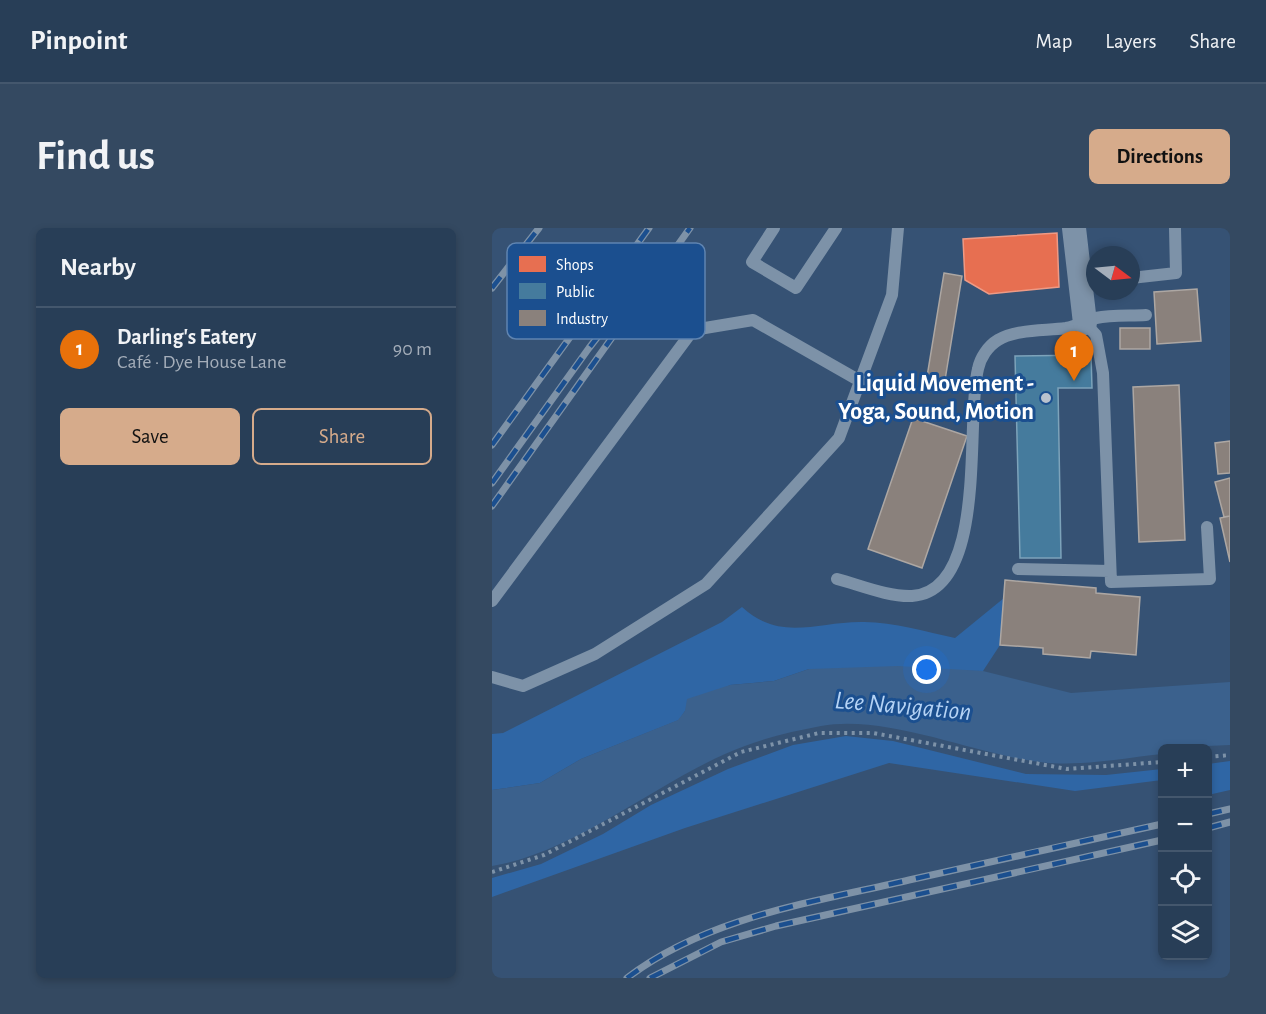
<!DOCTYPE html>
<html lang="en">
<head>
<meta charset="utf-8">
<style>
	body { margin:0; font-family:"Alegreya Sans",sans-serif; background:#344961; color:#f1f3f6 }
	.controls { position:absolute; right:18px; bottom:18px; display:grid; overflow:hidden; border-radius:9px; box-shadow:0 3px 9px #0003 }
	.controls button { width:54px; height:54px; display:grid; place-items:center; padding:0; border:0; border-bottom:2px solid #44576d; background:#283e57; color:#f1f3f6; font:30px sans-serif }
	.compass { position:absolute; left:594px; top:18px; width:54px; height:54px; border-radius:50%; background:#283e57; box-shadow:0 3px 9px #0003; rotate:106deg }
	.you { position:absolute; left:435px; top:442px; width:21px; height:21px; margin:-15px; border:4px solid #fff; border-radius:50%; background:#1a73e8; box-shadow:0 0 0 9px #1a73e833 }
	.badge { display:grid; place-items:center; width:39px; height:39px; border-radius:50%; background:#d6ab8b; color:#fff; font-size:20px; font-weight:700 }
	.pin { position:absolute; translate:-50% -50px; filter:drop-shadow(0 2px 3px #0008) }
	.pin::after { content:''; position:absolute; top:32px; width:21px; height:18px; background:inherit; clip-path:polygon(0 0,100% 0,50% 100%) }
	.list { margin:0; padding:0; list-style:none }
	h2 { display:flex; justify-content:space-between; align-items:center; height:78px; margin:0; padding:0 24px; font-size:26px }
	h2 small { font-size:20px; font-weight:400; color:#a5aeba }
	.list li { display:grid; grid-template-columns:39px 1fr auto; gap:18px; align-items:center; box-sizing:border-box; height:84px; padding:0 24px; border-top:2px solid #44576d }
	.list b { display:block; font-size:22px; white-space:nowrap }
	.list p { margin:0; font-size:20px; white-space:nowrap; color:#a5aeba }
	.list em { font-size:20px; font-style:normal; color:#a5aeba }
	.actions { display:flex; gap:12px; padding:18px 24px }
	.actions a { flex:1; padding:14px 0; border:2px solid #d6ab8b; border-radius:9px; text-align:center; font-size:21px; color:#d6ab8b }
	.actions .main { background:#d6ab8b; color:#111 }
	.icon { flex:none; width:33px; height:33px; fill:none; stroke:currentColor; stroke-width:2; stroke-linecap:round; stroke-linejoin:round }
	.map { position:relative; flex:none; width:738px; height:750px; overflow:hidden; border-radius:9px }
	header { display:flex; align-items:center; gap:36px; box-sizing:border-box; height:84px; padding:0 30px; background:#283e57; border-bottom:2px solid #44576d }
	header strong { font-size:28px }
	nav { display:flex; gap:33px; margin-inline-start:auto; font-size:21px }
	.intro { display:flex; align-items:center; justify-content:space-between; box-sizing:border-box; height:144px; padding:0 36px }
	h1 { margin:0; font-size:42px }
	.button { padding:15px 27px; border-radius:9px; background:#d6ab8b; color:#111; font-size:21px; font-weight:700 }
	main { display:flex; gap:36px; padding:0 36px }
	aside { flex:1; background:#283e57; border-radius:9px; box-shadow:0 3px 9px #0003 }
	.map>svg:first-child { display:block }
</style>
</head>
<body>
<header>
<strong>Pinpoint</strong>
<nav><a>Map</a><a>Layers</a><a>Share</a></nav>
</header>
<div class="intro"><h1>Find us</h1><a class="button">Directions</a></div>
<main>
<aside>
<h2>Nearby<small></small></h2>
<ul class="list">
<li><span class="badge" style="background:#e8710a">1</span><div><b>Darling's Eatery</b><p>Café · Dye House Lane</p></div><em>90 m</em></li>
</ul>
<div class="actions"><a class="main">Save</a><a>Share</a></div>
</aside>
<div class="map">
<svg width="738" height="750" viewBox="0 0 738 750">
	<rect width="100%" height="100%" fill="#365274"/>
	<path fill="#2f66a5" d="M512,370L508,417L491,443L317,441L282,453L238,457L193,483L187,492L89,531L48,555L0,562V506L11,505L230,394L250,379C289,415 325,393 372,394C402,394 434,404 463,410Z
		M354,508L401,513L534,546L614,547L670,541V552L583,563L397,535L193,600L0,669V650L49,636L111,606L159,577L236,541L301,517Z
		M738,533V562L716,567V536Z"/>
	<path fill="#3b618d" d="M406,438L491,443L579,465L738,454V517L670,520V526C631,530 588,539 548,534C482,526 395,486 329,498C297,504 263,512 233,526C159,559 80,625 0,638V562L48,555L89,531L186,492L193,483L195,471L238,457L282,453L317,441Z"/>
	<path fill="#e76f51" stroke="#ee9a85" stroke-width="1.5" d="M565,5L567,59L497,66L473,52L471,11Z"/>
	<path fill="#457b9d" stroke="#7da3ba" stroke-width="1.5" d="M599,127L600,160H566L569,330H528L523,128Z"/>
	<path fill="#8a817c" stroke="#ada7a3" stroke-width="1.5" d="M452,45L470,48L453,152L445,151L444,157L434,155Z
		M705,61L709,113L665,116L662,64Z
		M628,100H658V121H628Z
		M687,157L693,312L647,314L641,159Z
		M421,190L475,208L430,340L376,321Z
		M738,213V245L726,246L723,215Z
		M738,250V288L732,289L723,254Z
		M738,288V334L728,290Z
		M513,352L604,360V365L648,369L644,427L599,423L598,430L551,426V420L508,417Z"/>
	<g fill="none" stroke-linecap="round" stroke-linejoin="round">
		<path stroke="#7d92a8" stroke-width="4" stroke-dasharray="3 4.5" stroke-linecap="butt" d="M716,529L738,527
			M0,644L52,627L249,524L327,505H381L575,541L670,534"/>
		<path stroke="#7d92a8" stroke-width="12" d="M282,0L260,34L304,60L344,0
			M639,50L684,45L683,0
			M593,95L604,107L611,145L619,354L718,351L715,299
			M526,341L618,343
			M345,351C368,357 396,369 420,368C497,363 473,191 486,141C488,130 496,118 506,112C525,101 553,103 574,100C584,98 594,93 604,90C619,87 638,88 654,87
			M0,373L201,102L261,92L368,153
			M0,449L31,458L103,426L214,356L347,210L400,67L406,0"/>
		<path stroke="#7d92a8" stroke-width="24" d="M582,0L593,95"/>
		<g stroke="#7e92a7" stroke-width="7">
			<path id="rail" d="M0,60L47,0
				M0,217L157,0
				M0,255L97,120L161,38
				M0,278L198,0
				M716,586L738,581
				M716,600L738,594
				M135,750C215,689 322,674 417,652C502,633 586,614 670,596
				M158,750L229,714L284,698L670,612"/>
		</g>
		<use href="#rail" stroke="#1b4f8f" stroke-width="4.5" stroke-dasharray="14" stroke-linecap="butt"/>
	</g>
	<circle fill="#b9c2ce" stroke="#1b4f8f" stroke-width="2" cx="554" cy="170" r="6"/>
	<g text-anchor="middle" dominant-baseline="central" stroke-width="6" stroke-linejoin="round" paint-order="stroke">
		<g font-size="24" font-weight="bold" fill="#fff" stroke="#1b4f8f" text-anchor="end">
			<text x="542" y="156">Liquid Movement -<tspan x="542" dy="28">Yoga, Sound, Motion</tspan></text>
		</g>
		<g font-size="26" font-style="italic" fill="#b5d3f5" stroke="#1b4f8f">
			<text transform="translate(411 478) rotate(5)">Lee Navigation</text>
		</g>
	</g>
	<rect x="15" y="15" width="198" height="96" rx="9" fill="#1b4f8f" stroke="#5f84b1" stroke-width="1.5"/>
	<rect x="27" y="28" width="27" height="16" fill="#e76f51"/>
	<rect x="27" y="55" width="27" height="16" fill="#457b9d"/>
	<rect x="27" y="82" width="27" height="16" fill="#8a817c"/>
	<g font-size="16" fill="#fff">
		<text x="64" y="42">Shops</text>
		<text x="64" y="69">Public</text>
		<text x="64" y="96">Industry</text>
	</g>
</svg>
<div class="controls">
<button>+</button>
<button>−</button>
<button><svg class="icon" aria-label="locate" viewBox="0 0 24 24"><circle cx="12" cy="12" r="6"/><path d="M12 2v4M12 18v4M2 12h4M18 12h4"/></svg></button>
<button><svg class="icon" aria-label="layers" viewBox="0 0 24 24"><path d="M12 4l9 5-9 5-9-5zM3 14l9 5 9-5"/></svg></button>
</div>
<svg class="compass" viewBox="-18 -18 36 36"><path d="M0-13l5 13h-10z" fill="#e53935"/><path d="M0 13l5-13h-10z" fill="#a5aeba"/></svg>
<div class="you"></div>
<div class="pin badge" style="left:582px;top:153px;background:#e8710a">1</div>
</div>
</main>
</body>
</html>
